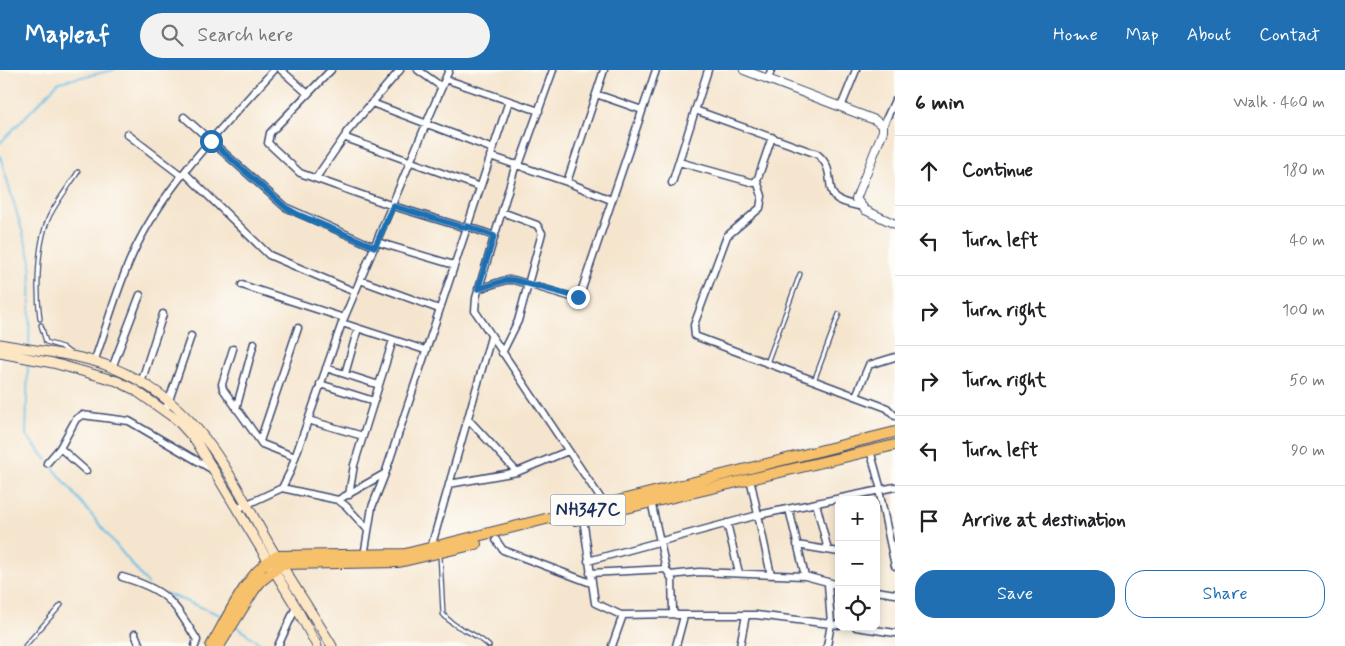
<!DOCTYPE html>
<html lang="en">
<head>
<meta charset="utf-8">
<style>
	body { margin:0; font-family:Mynerve,sans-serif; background:#f2f2f2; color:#202124 }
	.controls { position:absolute; right:15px; bottom:15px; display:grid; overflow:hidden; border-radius:10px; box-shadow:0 2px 8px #0003 }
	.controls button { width:45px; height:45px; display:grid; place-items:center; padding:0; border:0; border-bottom:1px solid #e0e0e0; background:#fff; color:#202124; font:25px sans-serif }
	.stop { position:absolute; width:15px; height:15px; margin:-11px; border:4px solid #1f6fb2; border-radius:50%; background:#fff }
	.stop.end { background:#1f6fb2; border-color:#fff; box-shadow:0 1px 5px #0008 }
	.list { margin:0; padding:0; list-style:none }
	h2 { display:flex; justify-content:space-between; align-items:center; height:65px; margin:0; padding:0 20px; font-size:21px }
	h2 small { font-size:16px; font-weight:400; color:#757577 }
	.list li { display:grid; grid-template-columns:32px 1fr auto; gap:15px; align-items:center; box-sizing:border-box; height:70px; padding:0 20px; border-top:1px solid #e0e0e0 }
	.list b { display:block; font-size:19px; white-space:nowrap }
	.list em { font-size:16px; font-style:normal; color:#757577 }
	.actions { display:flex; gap:10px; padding:15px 20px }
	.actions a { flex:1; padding:11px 0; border:1px solid #1f6fb2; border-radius:20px; text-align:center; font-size:18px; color:#1f6fb2 }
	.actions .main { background:#1f6fb2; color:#fff }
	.icon { flex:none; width:28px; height:28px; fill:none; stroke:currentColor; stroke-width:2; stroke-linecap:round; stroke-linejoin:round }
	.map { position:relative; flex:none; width:895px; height:576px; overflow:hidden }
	header { display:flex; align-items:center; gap:30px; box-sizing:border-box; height:70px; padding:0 25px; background:#1f6fb2; color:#fff }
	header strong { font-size:24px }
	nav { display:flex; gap:28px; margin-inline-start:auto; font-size:18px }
	.search { width:350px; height:45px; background:#f2f2f2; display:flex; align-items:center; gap:12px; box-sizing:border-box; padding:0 18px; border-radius:28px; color:#757577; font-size:19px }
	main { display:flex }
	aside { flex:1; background:#fff }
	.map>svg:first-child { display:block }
</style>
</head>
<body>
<header>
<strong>Mapleaf</strong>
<div class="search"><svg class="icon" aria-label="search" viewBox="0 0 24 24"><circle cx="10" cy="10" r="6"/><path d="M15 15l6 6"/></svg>Search here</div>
<nav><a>Home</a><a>Map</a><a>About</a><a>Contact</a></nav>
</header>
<main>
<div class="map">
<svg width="895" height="576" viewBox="0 0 895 576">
	<rect width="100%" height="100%" fill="#fdfcf7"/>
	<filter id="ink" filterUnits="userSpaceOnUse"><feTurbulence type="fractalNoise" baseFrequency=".02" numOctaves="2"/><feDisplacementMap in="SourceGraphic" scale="10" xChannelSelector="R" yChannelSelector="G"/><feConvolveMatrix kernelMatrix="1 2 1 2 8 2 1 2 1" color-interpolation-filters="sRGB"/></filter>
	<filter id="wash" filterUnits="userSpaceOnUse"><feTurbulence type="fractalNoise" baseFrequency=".0096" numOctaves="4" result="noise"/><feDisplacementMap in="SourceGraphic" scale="20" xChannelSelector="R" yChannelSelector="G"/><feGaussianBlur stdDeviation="1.12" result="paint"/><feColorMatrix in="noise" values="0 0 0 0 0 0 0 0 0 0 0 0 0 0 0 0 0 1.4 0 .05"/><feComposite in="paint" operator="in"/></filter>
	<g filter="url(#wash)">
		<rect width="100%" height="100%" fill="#f5e5ce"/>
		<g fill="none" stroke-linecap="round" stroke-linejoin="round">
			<path stroke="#69bee5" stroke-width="2" d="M0,73L59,12L114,0
				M0,86L31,191L29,275
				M28,292L26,365L47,390
				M50,394L148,514
				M165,523L223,546
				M235,555L263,576"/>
		</g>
	</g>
	<g filter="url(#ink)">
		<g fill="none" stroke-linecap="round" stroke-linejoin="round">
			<g stroke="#3c4a6f" stroke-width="5.5">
				<path id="service" d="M40,249C36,220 37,171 50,145C58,130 69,116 78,102
					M41,255L46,272L62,277L70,283
					M767,293L800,204
					M814,311L839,244
					M440,485L443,544C454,559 474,561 489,576
					M25,576L61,535"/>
			</g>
			<g stroke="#3c4a6f" stroke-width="9">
				<path id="minor" d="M281,0L308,24
					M331,0L270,63L268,73L300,103L393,136L466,158
					M400,0L346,63V68L480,117
					M418,0L442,17
					M445,9L539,41
					M768,10L771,0
					M596,24L642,40
					M372,33L493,79
					M841,37L856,0
					M695,40L817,84C836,99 825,118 836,128C842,133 854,135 862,137
					M184,47L285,137L375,177
					M883,56L895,30
					M127,64L182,106
					M490,86L567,112L611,130
					M679,92L754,113L758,108L772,67
					M516,94L476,228L475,241L605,435
					M519,95L553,0
					M185,103L269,185L355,222
					M318,105L345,66
					M757,111L762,126L760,138L727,166L694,255L695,266L887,338L895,346
					M567,112L604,0
					M672,113L708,0
					M467,156L494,166
					M377,172L454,195
					M360,210L439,239
					M242,215L344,248
					M478,219L506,210H514L575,228L580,225L656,0
					M342,253L425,280
					M233,279L222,314L223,319L262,374L295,387
					M502,283L518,251L542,163L537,155L502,142
					M94,292C108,254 118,213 136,177C169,110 225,55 274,0
					M112,298L140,225
					M326,298L379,315
					M345,304L358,258
					M141,313L163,244
					M320,314L374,331
					M856,326L869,295L895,287
					M236,339L254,273
					M165,342L191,266
					M468,349L517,402
					M308,350L363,366
					M260,371L298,258
					M60,378L86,401
					M870,380L881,420
					M47,393L60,378L76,349L82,345L129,351L213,400
					M750,408L771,505
					M449,414L517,402L568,381
					M282,418L338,430L346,436L368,460
					M879,420L895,496
					M349,425L354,395L393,270
					M338,430L384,404
					M651,431L666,499L672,509L673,541L676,545H756L839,555
					M816,433L828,480
					M237,439L282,418L290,402L342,253L449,0
					M789,439L805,506L839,515
					M583,448L595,533L621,545L675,544
					M727,453L739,503
					M496,470L503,480L591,513
					M797,475L839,482
					M431,478L491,267
					M364,486L372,437L385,404L509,31
					M588,491L758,445L895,417
					M590,503L666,499
					M670,505L699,502L805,506
					M122,507C167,520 173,531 197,570L195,576
					M876,521L895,524
					M856,557L895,563
					M135,564L140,576
					M278,576L296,537
					M612,576L623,545
					M676,576L684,546
					M740,576L746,545
					M827,576L831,554L828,514"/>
			</g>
			<g stroke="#3c4a6f" stroke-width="10">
				<path id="tertiary" d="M744,0L875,50L883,56V61L856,129L865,140L895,154"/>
			</g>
			<g stroke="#3c4a6f" stroke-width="11">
				<path id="secondary" d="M0,274C36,281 78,284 111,297C204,335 229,407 276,486C294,516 314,546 332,576
					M0,283L53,293L117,311L135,320L177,350L196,371L296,537L317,576"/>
			</g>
			<g stroke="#3c4a6f" stroke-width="12">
				<path id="trunk" d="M575,450L895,375
					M211,576C228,548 247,501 277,486L405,484L895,362
					M219,576L254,520L261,511L282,494L399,492L476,474"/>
			</g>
			<use href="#service" stroke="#fff" stroke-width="3"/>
			<use href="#minor" stroke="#fff" stroke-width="6"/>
			<use href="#tertiary" stroke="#fff" stroke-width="8"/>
			<use href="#secondary" stroke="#fce6c4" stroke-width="9"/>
			<use href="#trunk" stroke="#f7c06b" stroke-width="10"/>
		</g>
	</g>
	<g fill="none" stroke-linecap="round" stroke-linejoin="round" filter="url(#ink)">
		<path stroke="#1f6fb2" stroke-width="6" d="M211,71L285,137L297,144L375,177L393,136L466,158L467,156L494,166L478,219L506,210H514L578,227"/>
	</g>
	<g text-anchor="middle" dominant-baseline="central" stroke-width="4" stroke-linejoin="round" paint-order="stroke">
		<rect fill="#fdfcf7" stroke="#5f6c8c" stroke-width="1" x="550.5" y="424.5" width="75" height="31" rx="4"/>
		<g font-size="18" font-weight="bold" fill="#1b2f5e">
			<text x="588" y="440">NH347C</text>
		</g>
	</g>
</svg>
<div class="controls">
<button>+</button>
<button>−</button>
<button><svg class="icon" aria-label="locate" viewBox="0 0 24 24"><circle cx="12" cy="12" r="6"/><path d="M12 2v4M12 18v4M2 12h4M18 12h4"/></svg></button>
</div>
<div class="stop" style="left:211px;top:71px"></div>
<div class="stop end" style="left:578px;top:227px"></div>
</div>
<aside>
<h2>6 min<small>Walk · 460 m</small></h2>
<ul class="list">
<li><svg class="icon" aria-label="ahead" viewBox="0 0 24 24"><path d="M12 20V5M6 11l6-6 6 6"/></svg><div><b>Continue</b></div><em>180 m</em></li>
<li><svg class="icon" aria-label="left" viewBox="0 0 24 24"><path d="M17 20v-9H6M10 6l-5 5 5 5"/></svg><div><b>Turn left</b></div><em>40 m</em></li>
<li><svg class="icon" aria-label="right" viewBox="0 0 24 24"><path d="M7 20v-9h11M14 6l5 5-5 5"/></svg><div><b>Turn right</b></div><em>100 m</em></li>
<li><svg class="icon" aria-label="right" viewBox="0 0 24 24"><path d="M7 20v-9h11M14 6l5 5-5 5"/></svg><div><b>Turn right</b></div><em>50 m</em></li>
<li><svg class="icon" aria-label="left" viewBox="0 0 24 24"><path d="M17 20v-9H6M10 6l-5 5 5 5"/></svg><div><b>Turn left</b></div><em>90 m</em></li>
<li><svg class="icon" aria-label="arrive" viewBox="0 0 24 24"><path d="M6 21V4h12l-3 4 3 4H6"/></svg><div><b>Arrive at destination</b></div></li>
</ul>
<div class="actions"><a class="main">Save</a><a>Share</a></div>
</aside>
</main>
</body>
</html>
